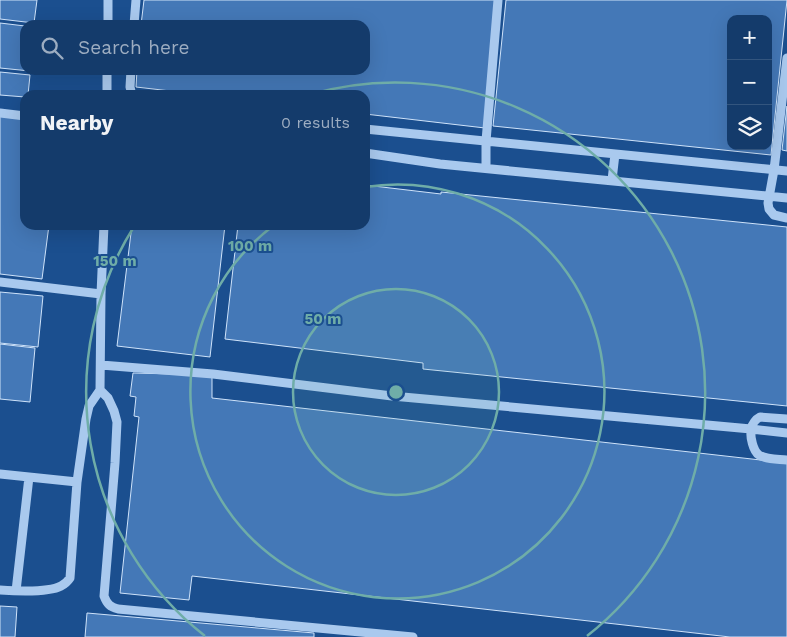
<!DOCTYPE html>
<html lang="en">
<head>
<meta charset="utf-8">
<style>
	body { margin:0; font-family:"Work Sans",sans-serif; background:#1d4271; color:#f1f3f6 }
	.controls { position:absolute; right:15px; top:15px; display:grid; overflow:hidden; border-radius:10px; box-shadow:0 5px 20px #0002 }
	.controls button { width:45px; height:45px; display:grid; place-items:center; padding:0; border:0; border-bottom:1px solid #33557e; background:#143b6b; color:#f1f3f6; font:25px sans-serif }
	.list { margin:0; padding:0; list-style:none }
	h2 { display:flex; justify-content:space-between; align-items:center; height:65px; margin:0; padding:0 20px; font-size:21px }
	h2 small { font-size:16px; font-weight:400; color:#9dadc1 }
	.icon { flex:none; width:28px; height:28px; fill:none; stroke:currentColor; stroke-width:2; stroke-linecap:round; stroke-linejoin:round }
	.map { position:relative; flex:none; width:787px; height:637px; overflow:hidden }
	.search { position:absolute; background:#143b6b; box-shadow:0 5px 20px #0002; left:20px; top:20px; width:350px; height:55px; display:flex; align-items:center; gap:12px; box-sizing:border-box; padding:0 18px; border-radius:15px; color:#9dadc1; font-size:19px }
	.panel { position:absolute; background:#143b6b; box-shadow:0 5px 20px #0002; left:20px; top:90px; width:350px; height:140px; border-radius:15px }
	.map>svg:first-child { display:block }
</style>
</head>
<body>
<div class="map">
<svg width="787" height="637" viewBox="0 0 787 637">
	<rect width="100%" height="100%" fill="#1b4f8f"/>
	<path fill="#4478b7" stroke="#cfe3fa" fill-rule="evenodd" d="M0,0H37L34,23L0,19Z
		M144,0H495L485,128L365,114V95H205L136,87L137,70H365V25H141Z
		M506,0H787L771,155L493,126ZM731,19H768V146H731Z
		M0,23L25,26V70L30,71L0,68Z
		M0,72L30,75L28,95H25V97L0,95Z
		M787,106V151L782,150Z
		M0,116L25,119V225H49L42,279L0,274Z
		M365,185L441,194V192L787,227V406L423,369V363L225,339L238,225H365Z
		M132,225H225L210,357L117,346Z
		M0,292L43,296L38,347L0,343Z
		M0,344L35,348L30,402L0,399Z
		M133,373L212,375V398L787,463V637H730L192,576L189,600L120,593L139,417L134,416L136,397L130,396Z
		M0,606L17,607L15,637H0Z
		M87,613L314,633V637H85Z"/>
	<g fill="none" stroke-linecap="round" stroke-linejoin="round">
		<path stroke="#a9c9ee" stroke-width="9" d="M108,25V0
			M134,25L136,0
			M787,58L774,170L768,203L769,209L774,215L787,218
			M131,70L130,87L132,95
			M107,95V70
			M0,113L25,116
			M365,129L787,171
			M365,153L440,164L787,198
			M486,167V141L498,0
			M612,180L615,154
			M104,225L101,294L100,390L108,398L114,411L117,422L115,463L104,596C107,604 110,607 118,609L413,637
			M0,282L101,294
			M101,365L213,374L392,396L751,429L787,433
			M787,419L760,417C756,419 752,424 751,429C750,437 753,451 759,455C767,460 778,459 787,460
			M0,474L29,477
			M0,590C15,591 48,593 61,586C65,584 68,581 70,578L77,482L86,419L89,406L100,390
			M16,591L29,477L77,482"/>
	</g>
	<circle cx="396" cy="392" r="103" fill="#6fada8" fill-opacity=".12"/>
	<g fill="none" stroke="#6fada8" stroke-width="2.5">
		<circle cx="396" cy="392" r="103"/>
		<path d="M365 187A207 207 0 1 1 273 226"/>
		<path d="M205 636A310 310 0 0 1 135 225M308 95A310 310 0 0 1 587 636"/>
	</g>
	<circle cx="396" cy="392" r="8" fill="#6fada8" stroke="#1b4f8f" stroke-width="2.5"/>
	<g font-size="15" text-anchor="middle" font-weight="bold" fill="#6fada8" stroke="#1b4f8f" stroke-width="4" stroke-linejoin="round" paint-order="stroke">
		<text x="250" y="251">100 m</text>
		<text x="115" y="266">150 m</text>
		<text x="323" y="324">50 m</text>
	</g>
</svg>
<div class="controls">
<button>+</button>
<button>−</button>
<button><svg class="icon" aria-label="layers" viewBox="0 0 24 24"><path d="M12 4l9 5-9 5-9-5zM3 14l9 5 9-5"/></svg></button>
</div>
<div class="search"><svg class="icon" aria-label="search" viewBox="0 0 24 24"><circle cx="10" cy="10" r="6"/><path d="M15 15l6 6"/></svg>Search here</div>
<section class="panel">
<h2>Nearby<small>0 results</small></h2>
<ul class="list">
</ul>
</section>
</div>
</body>
</html>
